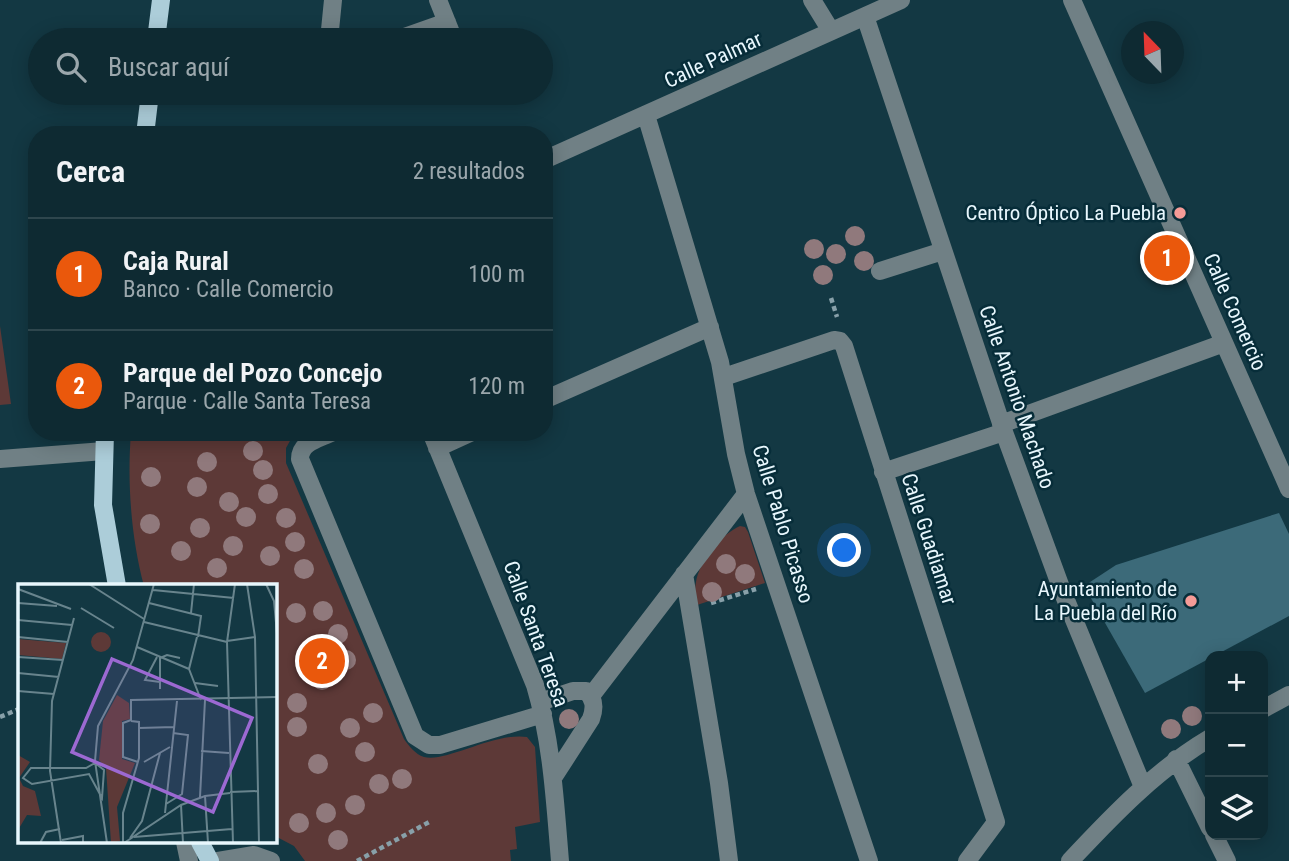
<!DOCTYPE html>
<html lang="es">
<head>
<meta charset="utf-8">
<style>
	body { margin:0; font-family:"Roboto Condensed",sans-serif; background:#1c363e; color:#f1f3f6 }
	.controls { position:absolute; right:21px; bottom:21px; display:grid; overflow:hidden; border-radius:14px; box-shadow:0 4px 18px #0003 }
	.controls button { width:63px; height:63px; display:grid; place-items:center; padding:0; border:0; border-bottom:2px solid #2e464d; background:#0e2a32; color:#f1f3f6; font:35px sans-serif }
	.compass { position:absolute; left:1121px; top:21px; width:63px; height:63px; border-radius:50%; background:#0e2a32; box-shadow:0 4px 18px #0003; rotate:337deg }
	.you { position:absolute; left:845px; top:551px; width:24px; height:24px; margin:-18px; border:5px solid #fff; border-radius:50%; background:#1a73e8; box-shadow:0 0 0 10px #1a73e833 }
	.badge { display:grid; place-items:center; width:46px; height:46px; border-radius:50%; background:#ea580c; color:#fff; font-size:23px; font-weight:700 }
	.pin { position:absolute; translate:-50% -50%; border:4px solid #fff; box-shadow:0 2px 7px #0006 }
	.list { margin:0; padding:0; list-style:none }
	h2 { display:flex; justify-content:space-between; align-items:center; height:91px; margin:0; padding:0 28px; font-size:30px }
	h2 small { font-size:23px; font-weight:400; color:#9ba7ac }
	.list li { display:grid; grid-template-columns:46px 1fr auto; gap:21px; align-items:center; box-sizing:border-box; height:112px; padding:0 28px; border-top:2px solid #2e464d }
	.list b { display:block; font-size:26px; white-space:nowrap }
	.list p { margin:0; font-size:23px; white-space:nowrap; color:#9ba7ac }
	.list em { font-size:23px; font-style:normal; color:#9ba7ac }
	.icon { flex:none; width:38px; height:38px; fill:none; stroke:currentColor; stroke-width:2; stroke-linecap:round; stroke-linejoin:round }
	.map { position:relative; flex:none; width:1289px; height:861px; overflow:hidden }
	.search { position:absolute; background:#0e2a32; box-shadow:0 4px 18px #0003; left:28px; top:28px; width:525px; height:77px; display:flex; align-items:center; gap:18px; box-sizing:border-box; padding:0 24px; border-radius:38px; color:#9ba7ac; font-size:26px }
	.panel { position:absolute; background:#0e2a32; box-shadow:0 4px 18px #0003; left:28px; top:126px; width:525px; height:315px; border-radius:28px }
	.map>svg:first-child { display:block }
</style>
</head>
<body>
<div class="map">
<svg width="1289" height="861" viewBox="0 0 1289 861">
	<rect width="100%" height="100%" fill="#133843"/>
	<path fill="#5d3937" d="M0,326L11,404L0,405Z
		M131,432H295L286,448V463L404,739C409,746 415,754 424,757C446,763 494,732 527,737L535,747L540,822L515,827L517,849L510,850L511,861H305L294,846L275,836V586H144C131,538 127,482 131,432Z
		M740,526L745,527L748,532L765,583L697,605C696,597 694,590 696,582C699,562 721,534 740,526Z"/>
	<path fill="#3c6a79" d="M1279,513L1289,534V616L1145,693L1084,586L1116,565Z"/>
	<g fill="none" stroke-linecap="round" stroke-linejoin="round">
		<path stroke="#88a0a9" stroke-width="4.5" stroke-dasharray="5 3.5" stroke-linecap="butt" d="M831,298L837,317
			M711,603L756,589
			M0,717L19,709
			M357,861L431,821"/>
		<path stroke="#708085" stroke-width="18" d="M438,0L454,40
			M812,0L831,31
			M1072,0L1289,489
			M865,16L1004,432L1063,593L1143,787
			M329,40L333,0
			M396,40L447,22
			M646,115L720,362L736,454L746,494L869,861
			M544,160L901,0
			M880,271L943,251
			M724,377L834,340L840,341L844,346L996,822L967,861
			M544,400L710,327
			M1001,424L1224,343
			M333,432C319,439 300,442 300,459L415,736L429,745H440L543,714
			M431,432L535,685C552,742 555,802 560,861
			M437,448L472,432
			M0,459L104,451
			M883,472L1004,432
			M684,574L719,783L729,861
			M591,696L746,494
			M540,702L573,691H586C595,699 595,708 591,719L553,778
			M1263,709L1289,695
			M1176,759L1210,828
			M1214,835L1227,861
			M185,842L189,861
			M218,861L254,855L271,861
			M1070,861C1113,815 1156,770 1210,738"/>
		<path stroke="#accdd9" stroke-width="18" d="M156,40L161,0
			M145,135L150,93
			M105,432L103,505L117,586
			M200,842L210,861"/>
	</g>
	<g fill="#90797c">
		<circle cx="855" cy="236" r="10"/>
		<circle cx="814" cy="249" r="10"/>
		<circle cx="836" cy="254" r="10"/>
		<circle cx="864" cy="261" r="10"/>
		<circle cx="823" cy="275" r="10"/>
		<circle cx="253" cy="451" r="10"/>
		<circle cx="207" cy="462" r="10"/>
		<circle cx="263" cy="470" r="10"/>
		<circle cx="151" cy="477" r="10"/>
		<circle cx="197" cy="487" r="10"/>
		<circle cx="268" cy="494" r="10"/>
		<circle cx="229" cy="502" r="10"/>
		<circle cx="246" cy="517" r="10"/>
		<circle cx="286" cy="518" r="10"/>
		<circle cx="150" cy="524" r="10"/>
		<circle cx="200" cy="528" r="10"/>
		<circle cx="295" cy="542" r="10"/>
		<circle cx="233" cy="546" r="10"/>
		<circle cx="181" cy="551" r="10"/>
		<circle cx="270" cy="556" r="10"/>
		<circle cx="726" cy="564" r="10"/>
		<circle cx="217" cy="568" r="10"/>
		<circle cx="304" cy="569" r="10"/>
		<circle cx="745" cy="574" r="10"/>
		<circle cx="712" cy="592" r="10"/>
		<circle cx="323" cy="611" r="10"/>
		<circle cx="296" cy="613" r="10"/>
		<circle cx="338" cy="634" r="10"/>
		<circle cx="346" cy="660" r="10"/>
		<circle cx="322" cy="680" r="10"/>
		<circle cx="297" cy="703" r="10"/>
		<circle cx="373" cy="713" r="10"/>
		<circle cx="1192" cy="716" r="10"/>
		<circle cx="569" cy="719" r="10"/>
		<circle cx="297" cy="727" r="10"/>
		<circle cx="350" cy="728" r="10"/>
		<circle cx="1171" cy="729" r="10"/>
		<circle cx="365" cy="752" r="10"/>
		<circle cx="318" cy="764" r="10"/>
		<circle cx="402" cy="779" r="10"/>
		<circle cx="379" cy="784" r="10"/>
		<circle cx="355" cy="805" r="10"/>
		<circle cx="326" cy="813" r="10"/>
		<circle cx="299" cy="823" r="10"/>
		<circle cx="338" cy="840" r="10"/>
	</g>
	<g fill="#f59b97" stroke="#072d39" stroke-width="2.5">
		<circle cx="1180" cy="213" r="7"/>
		<circle cx="1191" cy="601" r="7"/>
	</g>
	<g text-anchor="middle" dominant-baseline="central" stroke-width="5" stroke-linejoin="round" paint-order="stroke">
		<g font-size="21" fill="#e8f7fd" stroke="#072d39">
			<text transform="translate(713 60) rotate(-25)">Calle Palmar</text>
			<text transform="translate(1235 312) rotate(66)">Calle Comercio</text>
			<text transform="translate(1017 397) rotate(71)">Calle Antonio Machado</text>
			<text transform="translate(783 524) rotate(73)">Calle Pablo Picasso</text>
			<text transform="translate(929 539) rotate(72)">Calle Guadiamar</text>
			<text transform="translate(536 634) rotate(70)">Calle Santa Teresa</text>
		</g>
		<g font-size="21" fill="#e8f7fd" stroke="#072d39" text-anchor="end">
			<text x="1166" y="213">Centro Óptico La Puebla</text>
			<text x="1177" y="589">Ayuntamiento de<tspan x="1177" dy="24">La Puebla del Río</tspan></text>
		</g>
	</g>
	<g transform="translate(18 584)">
		<rect width="259" height="259" fill="#133843"/>
		<path d="M73 58a10 10 0 1 1 20 0a10 10 0 1 1-20 0ZM0,55L48,59L44,75L0,71ZM99,111L111,119L112,135L104,137V175L117,179L99,223L102,257L93,259L88,184L81,176L85,137ZM0,171L12,178L1,194L5,202L17,207L23,232L9,231L0,246Z" fill="#5d3937"/>
		<path fill="none" stroke="#68848d" stroke-width="2" d="M71,0L126,35M229,0L237,53L241,259M248,0L256,17L259,50M0,5L53,25M135,6L216,14M0,19L39,22M131,19L183,32L180,53M63,24L96,44M173,29L176,0M0,36L54,41M126,38L209,58M0,53L50,58M179,53L171,85L183,116M209,57L237,53M119,63L171,85M0,73L45,76M139,73L127,96L142,98M0,89L41,93M177,99L200,102M142,105V74L149,71L162,74M0,107L36,110M121,144L156,143M183,167L211,169M120,178L105,173V139L113,136V116L259,113M126,178L152,163M77,179L86,186L84,214L71,190L14,200L5,194L13,184H68ZM212,208L240,207M187,212L190,259M182,213L187,116M148,220L164,210L170,151L155,149M163,221L165,259M147,229L159,117M116,253L214,245M112,254L124,237L142,169M44,256L65,252V259M22,259L28,248L42,245M43,259L32,187L34,117L56,34M89,259L77,177L80,142L115,76L136,0M105,259V229L121,174V138L113,137M106,259L163,221L187,212L212,209M215,259L209,58L217,0"/>
		<path fill="#9c69d2" fill-opacity="0.15" stroke="#9c69d2" stroke-width="3.5" d="M94,75L234,134L195,228L54,168Z"/>
		<rect width="259" height="259" fill="none" stroke="#e8f7fd" stroke-width="3.5"/>
	</g>
</svg>
<div class="controls">
<button>+</button>
<button>−</button>
<button><svg class="icon" aria-label="layers" viewBox="0 0 24 24"><path d="M12 4l9 5-9 5-9-5zM3 14l9 5 9-5"/></svg></button>
</div>
<svg class="compass" viewBox="-18 -18 36 36"><path d="M0-13l5 13h-10z" fill="#e53935"/><path d="M0 13l5-13h-10z" fill="#9ba7ac"/></svg>
<div class="you"></div>
<div class="pin badge" style="left:1167px;top:258px">1</div>
<div class="pin badge" style="left:322px;top:661px">2</div>
<div class="search"><svg class="icon" aria-label="search" viewBox="0 0 24 24"><circle cx="10" cy="10" r="6"/><path d="M15 15l6 6"/></svg>Buscar aquí</div>
<section class="panel">
<h2>Cerca<small>2 resultados</small></h2>
<ul class="list">
<li><span class="badge">1</span><div><b>Caja Rural</b><p>Banco · Calle Comercio</p></div><em>100 m</em></li>
<li><span class="badge">2</span><div><b>Parque del Pozo Concejo</b><p>Parque · Calle Santa Teresa</p></div><em>120 m</em></li>
</ul>
</section>
</div>
</body>
</html>
